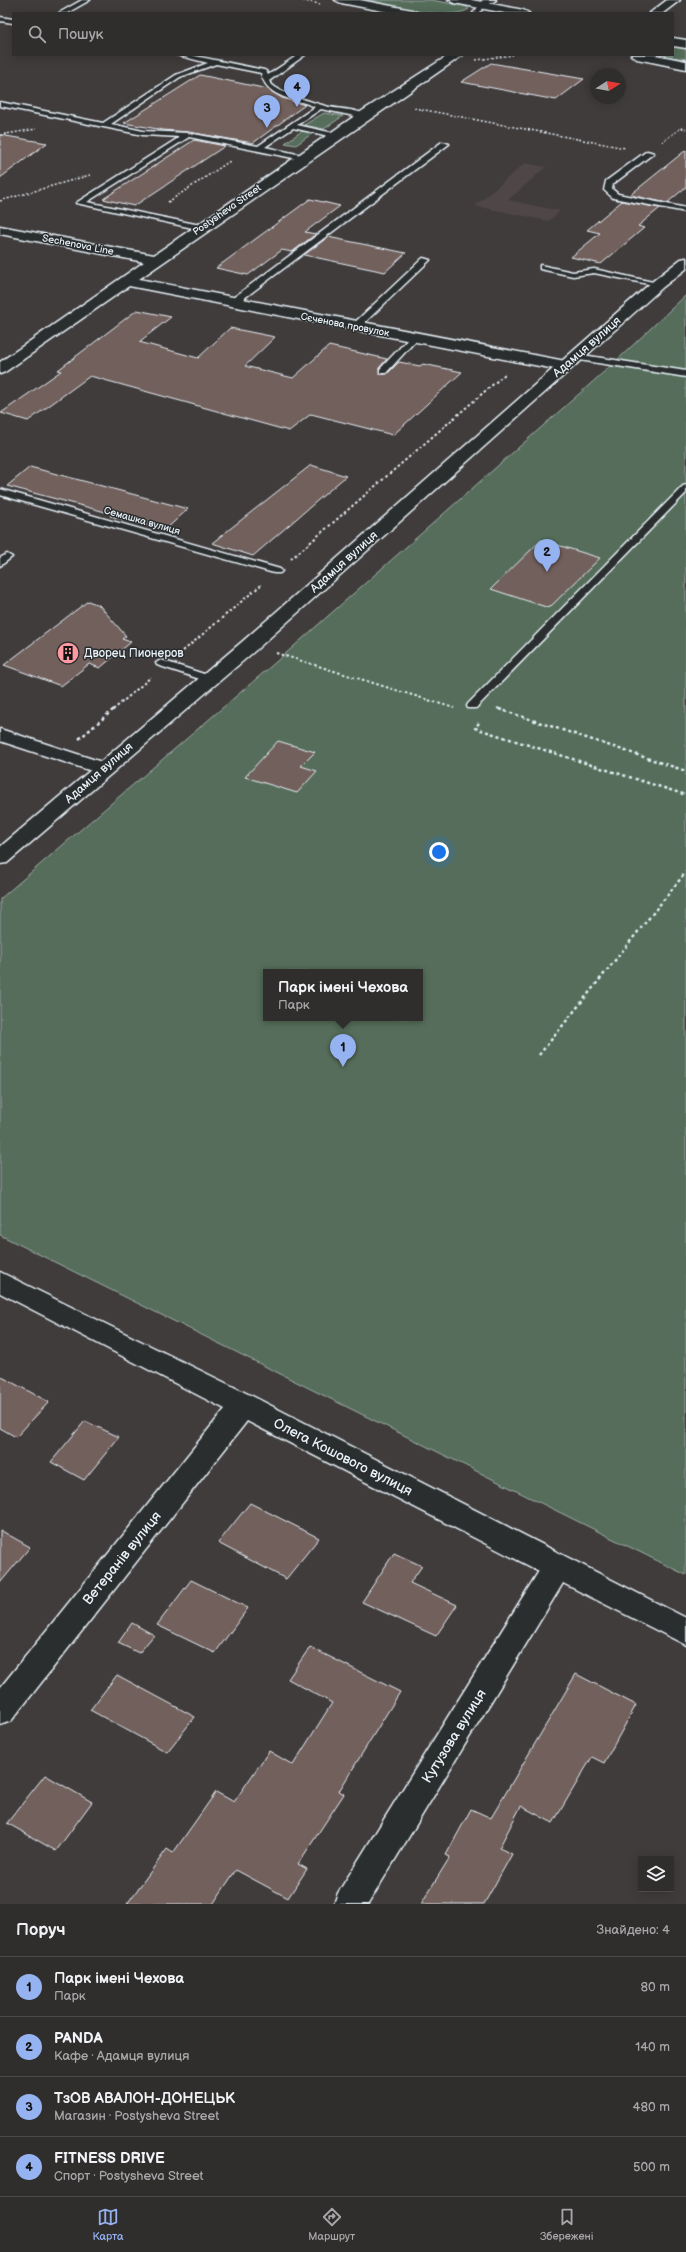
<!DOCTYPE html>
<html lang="uk">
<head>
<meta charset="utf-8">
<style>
	body { margin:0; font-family:"Balsamiq Sans",sans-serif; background:#383535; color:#f1f3f6 }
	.controls { position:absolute; right:12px; bottom:12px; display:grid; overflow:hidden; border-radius:0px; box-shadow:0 2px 10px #0003 }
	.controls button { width:36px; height:36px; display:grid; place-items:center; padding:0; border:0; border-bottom:1px solid #4b4949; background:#302d2d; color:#f1f3f6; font:20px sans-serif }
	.compass { position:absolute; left:590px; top:68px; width:36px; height:36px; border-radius:50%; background:#302d2d; box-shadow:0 2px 10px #0003; rotate:79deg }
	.you { position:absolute; left:439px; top:852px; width:14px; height:14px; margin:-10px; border:3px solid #fff; border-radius:50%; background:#1a73e8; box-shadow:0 0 0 6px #1a73e833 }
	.badge { display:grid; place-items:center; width:26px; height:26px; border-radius:50%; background:#95b2f1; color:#111; font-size:13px; font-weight:700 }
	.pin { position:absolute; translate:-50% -33px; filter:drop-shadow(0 1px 2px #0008) }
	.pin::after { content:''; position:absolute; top:21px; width:14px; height:12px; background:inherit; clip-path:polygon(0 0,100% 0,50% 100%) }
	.popup { position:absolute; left:263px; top:969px; width:160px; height:52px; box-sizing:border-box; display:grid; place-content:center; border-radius:0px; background:#302d2d; filter:drop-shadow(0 1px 3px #0005); font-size:13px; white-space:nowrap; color:#a8a8aa }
	.popup b { font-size:15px; color:#f1f3f6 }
	.popup::after { content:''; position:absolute; left:50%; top:100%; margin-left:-8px; border:8px solid transparent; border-top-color:#302d2d }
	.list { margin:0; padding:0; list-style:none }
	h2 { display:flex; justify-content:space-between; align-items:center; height:52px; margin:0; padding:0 16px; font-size:17px }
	h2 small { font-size:13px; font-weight:400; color:#a8a8aa }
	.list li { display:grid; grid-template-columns:26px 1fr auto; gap:12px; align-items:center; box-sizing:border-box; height:60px; padding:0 16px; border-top:1px solid #4b4949 }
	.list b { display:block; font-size:15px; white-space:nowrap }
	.list p { margin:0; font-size:13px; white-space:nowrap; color:#a8a8aa }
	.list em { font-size:13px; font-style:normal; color:#a8a8aa }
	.icon { flex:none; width:22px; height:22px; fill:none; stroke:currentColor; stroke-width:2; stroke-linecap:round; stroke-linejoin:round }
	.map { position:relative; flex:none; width:686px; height:1904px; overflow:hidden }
	.search { position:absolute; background:#302d2d; box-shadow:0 2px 10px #0003; left:12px; right:12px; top:12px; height:44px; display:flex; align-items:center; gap:10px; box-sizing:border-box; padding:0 14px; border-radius:0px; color:#a8a8aa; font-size:15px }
	.sheet { height:292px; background:#302d2d }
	nav { display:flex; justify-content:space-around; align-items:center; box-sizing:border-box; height:56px; border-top:1px solid #4b4949; background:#302d2d; font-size:11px; color:#a8a8aa }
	nav a { display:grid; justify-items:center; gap:2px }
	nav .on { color:#95b2f1 }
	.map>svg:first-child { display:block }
</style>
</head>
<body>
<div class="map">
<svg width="686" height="1904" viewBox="0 0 686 1904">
	<rect width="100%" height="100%" fill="#403c3c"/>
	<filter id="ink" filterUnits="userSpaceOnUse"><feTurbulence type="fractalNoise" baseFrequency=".025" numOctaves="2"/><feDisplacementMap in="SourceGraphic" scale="8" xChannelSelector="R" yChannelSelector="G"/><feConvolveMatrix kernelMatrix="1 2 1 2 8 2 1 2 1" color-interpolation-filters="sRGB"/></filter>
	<g filter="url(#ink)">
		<path fill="#4f4746" d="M525,163L546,167L508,200L560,211L549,221L475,206Z"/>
		<path fill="#546d5a" stroke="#9eafa9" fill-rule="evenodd" d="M361,0H431L465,6L469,9C451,22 384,4 361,0Z
			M673,45L686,47V59L657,55H673Z
			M324,113L343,116L324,129L304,125Z
			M302,131L313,133L296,145L285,143Z
			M686,295V1575L0,1235V899L284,655L614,363ZM266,972H420V1018H266Z"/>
		<path fill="#72605c" stroke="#e8f1f8" d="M491,63L584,79L556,100L461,82Z
			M200,75L268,89L282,98L305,105L253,143L188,132L163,130L124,123Z
			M0,135L47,143L0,178Z
			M194,140L225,146L134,206L103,199Z
			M686,150V187L667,203L630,195Z
			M310,199L340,206L305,232L316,234L292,252L282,250L248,275L216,268Z
			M622,201L660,208L638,226L644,228L601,264L571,257L600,233L587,230Z
			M328,237L406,253L385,272L304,255Z
			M137,310L171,317L139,342L198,358L230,328L275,337L245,366L293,378L329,346L387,359L379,368L380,374H387L399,362L420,366L423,364L462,372L393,435L311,414L289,431L90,376L28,421L1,413L61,371L58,370Z
			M311,465L346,476L253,556L212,543Z
			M30,467L87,482L188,509L165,530L110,516L113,514L7,486Z
			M541,540L600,558L549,608L491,589Z
			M88,601L99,605L126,636L122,639L131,642L100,668L89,664L61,686L4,665Z
			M278,741L315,752L301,766L317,771L297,793L245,777Z
			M0,1376L49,1402L16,1437L0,1428Z
			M85,1421L119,1437L84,1480L51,1462Z
			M250,1503L319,1538L286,1579L218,1543Z
			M0,1530L30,1547L0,1583Z
			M394,1553L422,1566L410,1583L457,1605L436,1636L362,1602Z
			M191,1580L248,1608L215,1653L157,1625Z
			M132,1623L154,1635L139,1653L118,1643Z
			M310,1647L400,1692L339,1791L344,1794L298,1864L307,1869L288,1898L236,1870L213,1904H127L167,1849L173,1853L216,1792L234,1802L269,1751L293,1765L332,1703L288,1679Z
			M576,1674L636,1705L604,1763L592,1757L553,1823L521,1806L499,1848L512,1854L484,1904H421L450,1857L446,1855L471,1809L491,1818Z
			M117,1675L195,1717L167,1752L90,1710Z
			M45,1775L92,1802L56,1851L7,1823Z"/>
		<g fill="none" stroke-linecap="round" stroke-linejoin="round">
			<g stroke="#e8f1f8" stroke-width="3">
				<path id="service" d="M82,0H90L67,13H59Z
					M481,4L486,5L479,13H473Z
					M0,17L13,19V23L0,21Z
					M177,55H190L264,70L266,71L268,75L298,55H305L269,81C274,92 310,101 322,105C335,110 357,108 367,116L364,118L321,109L297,125L338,134V138L293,128L265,147L306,156V160H303L189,137L87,202L205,226V230H202L76,203L180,137L143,135L0,106V102L103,123L176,75L208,63ZM216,64L261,73C267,100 295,97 315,107L258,146L188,133L143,131L111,124L180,77Z
					M442,142L449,144L235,305H229V301Z
					M647,151L654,153L613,184L612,189L618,194L686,208V212L613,198L604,190L606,181Z
					M423,258L430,260L358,329H352V325Z
					M540,265L573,272L594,269L662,284L658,286L594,273L573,276L540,269Z
					M411,336L418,338L386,373H380V369Z
					M576,354L686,371V377L573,359V355Z
					M686,485V493L476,708H468L467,706L468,704L683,486Z
					M0,489L280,569L282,571L280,573H274L0,495Z
					M7,554L12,557L0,566V558Z
					M161,660L213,677L214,679L209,682L157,665L156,663Z"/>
			</g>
			<g stroke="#e8f1f8" stroke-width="3">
				<path id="minor" d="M483,0H496L483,8L477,5Z
					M667,0H680L663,13H650Z
					M449,55H463L139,279L565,361L570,363L573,366L570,369L565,371L129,286L5,372L0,374V362L144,262L0,234V226L154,255L359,113Z
					M0,729L111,765L114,769L111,773L104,775L0,741Z
					M0,1272L254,1397L686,1618V1645L563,1583L368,1904H334L338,1893L539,1571L247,1421L11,1721L0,1725V1688L225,1409L0,1293Z"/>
			</g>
			<g stroke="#e8f1f8" stroke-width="3">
				<path id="tertiary" d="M335,0H360L412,10L418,13H393L341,3Z
					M448,0H472L523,10L529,13H505L454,3Z
					M673,38L686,40V48L673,46Z
					M631,55H655L686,61V69L637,59Z
					M686,258V269L663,287L257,649L7,863L0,864V847L243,641L653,281L681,259Z"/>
			</g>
			<path stroke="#e8f1f8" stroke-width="1.5" stroke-dasharray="2 2" stroke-linecap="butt" d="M299,0L320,4
				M476,60L513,55
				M414,108L625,148
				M0,135L36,129
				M662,142L681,128L686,129
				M0,201L90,175
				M168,202L230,161"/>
			<path stroke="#e8f1f8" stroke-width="2" stroke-dasharray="2.5 2.5" stroke-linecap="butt" d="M291,559L505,374
				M183,651L261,585
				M276,653L454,708
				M497,708L502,710
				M113,710L151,677"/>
			<path stroke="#e8f1f8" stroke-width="2.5" stroke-dasharray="3 3" stroke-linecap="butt" d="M499,709L686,771
				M479,723L475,728L686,795
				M79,739L114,709
				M539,1055L686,872"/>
			<use href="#service" fill="#2a2d2e" fill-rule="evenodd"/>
			<use href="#minor" fill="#2a2d2e" fill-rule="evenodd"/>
			<use href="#tertiary" fill="#2a2d2e" fill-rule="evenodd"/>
		</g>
	</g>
	<defs>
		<g id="building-disc" transform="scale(1.15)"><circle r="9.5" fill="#ff9aa2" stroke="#2a2d2e"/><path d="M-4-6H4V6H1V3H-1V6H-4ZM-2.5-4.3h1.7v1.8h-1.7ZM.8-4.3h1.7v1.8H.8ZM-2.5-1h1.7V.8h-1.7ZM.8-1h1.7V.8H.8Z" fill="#111"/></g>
	</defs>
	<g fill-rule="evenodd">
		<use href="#building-disc" x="68" y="653"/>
	</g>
	<g text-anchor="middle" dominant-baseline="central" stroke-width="3" stroke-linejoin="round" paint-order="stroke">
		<g font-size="10" fill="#e8f1f8" stroke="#2a2d2e">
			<text transform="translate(227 210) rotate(-35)">Postysheva Street</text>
			<text transform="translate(78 245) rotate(11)">Sechenova Line</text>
			<text transform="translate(345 325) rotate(11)">Сєченова провулок</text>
			<text transform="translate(142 521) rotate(16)">Семашка вулиця</text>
		</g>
		<g font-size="12" fill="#e8f1f8" stroke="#2a2d2e">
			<text transform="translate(587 347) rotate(-41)">Адамця вулиця</text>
			<text transform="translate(344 562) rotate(-42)">Адамця вулиця</text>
			<text transform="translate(99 773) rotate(-41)">Адамця вулиця</text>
		</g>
		<g font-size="12" fill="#e8f1f8" stroke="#2a2d2e" text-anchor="start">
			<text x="84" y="653">Дворец Пионеров</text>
		</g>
		<g font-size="14" fill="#e8f1f8" stroke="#2a2d2e">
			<text transform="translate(343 1457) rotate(27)">Олега Кошового вулиця</text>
			<text transform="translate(122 1558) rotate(-51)">Ветеранів вулиця</text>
			<text transform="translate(454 1736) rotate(-58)">Кутузова вулиця</text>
		</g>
	</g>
</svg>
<div class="controls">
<button><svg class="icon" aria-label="layers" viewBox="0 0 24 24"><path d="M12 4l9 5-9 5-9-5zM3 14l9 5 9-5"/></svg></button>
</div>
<svg class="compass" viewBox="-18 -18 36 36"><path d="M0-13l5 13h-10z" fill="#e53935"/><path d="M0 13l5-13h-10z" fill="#a8a8aa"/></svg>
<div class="you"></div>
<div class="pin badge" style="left:343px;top:1067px">1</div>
<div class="popup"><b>Парк імені Чехова</b>Парк</div>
<div class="pin badge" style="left:547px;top:572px">2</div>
<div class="pin badge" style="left:267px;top:128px">3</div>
<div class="pin badge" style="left:297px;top:107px">4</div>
<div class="search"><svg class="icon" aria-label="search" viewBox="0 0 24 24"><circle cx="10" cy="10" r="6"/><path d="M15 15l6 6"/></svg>Пошук</div>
</div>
<section class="sheet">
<h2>Поруч<small>Знайдено: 4</small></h2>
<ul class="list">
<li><span class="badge">1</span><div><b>Парк імені Чехова</b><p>Парк</p></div><em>80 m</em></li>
<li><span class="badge">2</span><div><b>PANDA</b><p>Кафе · Адамця вулиця</p></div><em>140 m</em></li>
<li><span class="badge">3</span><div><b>ТзОВ АВАЛОН-ДОНЕЦЬК</b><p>Магазин · Postysheva Street</p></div><em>480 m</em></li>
<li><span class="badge">4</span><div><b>FITNESS DRIVE</b><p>Спорт · Postysheva Street</p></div><em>500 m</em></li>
</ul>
</section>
<nav>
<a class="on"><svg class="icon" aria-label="map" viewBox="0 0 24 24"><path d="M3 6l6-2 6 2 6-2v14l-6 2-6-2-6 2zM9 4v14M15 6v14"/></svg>Карта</a>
<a><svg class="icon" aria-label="directions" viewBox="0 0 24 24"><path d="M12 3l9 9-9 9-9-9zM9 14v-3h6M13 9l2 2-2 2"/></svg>Маршрут</a>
<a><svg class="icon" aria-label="saved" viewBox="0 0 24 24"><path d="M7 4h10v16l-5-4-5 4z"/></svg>Збережені</a>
</nav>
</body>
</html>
